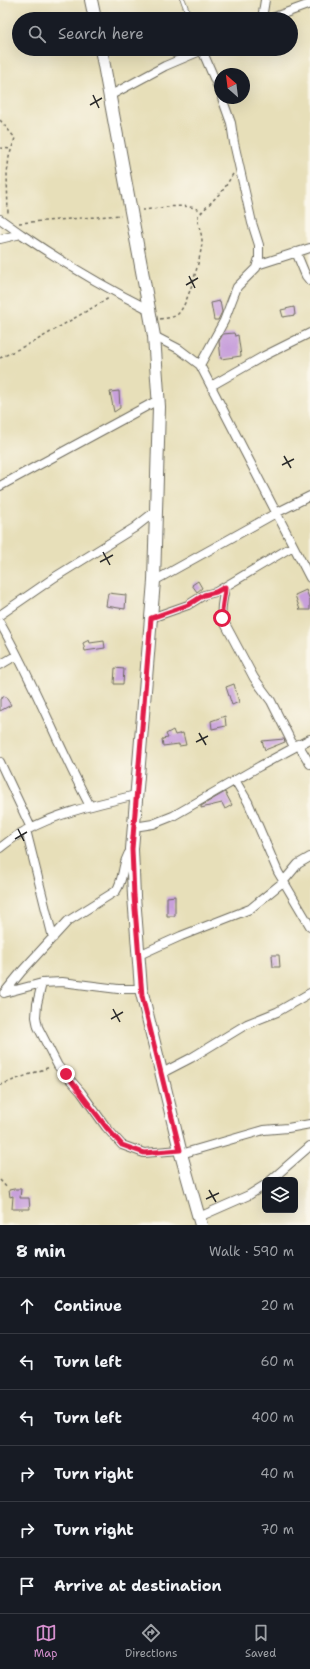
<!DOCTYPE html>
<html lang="en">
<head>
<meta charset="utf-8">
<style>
	body { margin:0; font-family:"Shantell Sans",sans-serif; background:#242831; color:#f1f3f6 }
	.controls { position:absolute; right:12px; bottom:12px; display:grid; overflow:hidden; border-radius:6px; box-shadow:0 4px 16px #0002 }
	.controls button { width:36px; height:36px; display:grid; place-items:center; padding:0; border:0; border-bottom:1px solid #363941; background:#171b24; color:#f1f3f6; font:20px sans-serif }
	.compass { position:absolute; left:214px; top:68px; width:36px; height:36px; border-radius:50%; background:#171b24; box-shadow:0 4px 16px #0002; rotate:332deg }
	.stop { position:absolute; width:12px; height:12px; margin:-9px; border:3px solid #e11d48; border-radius:50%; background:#fff }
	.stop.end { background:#e11d48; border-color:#fff; box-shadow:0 1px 4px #0008 }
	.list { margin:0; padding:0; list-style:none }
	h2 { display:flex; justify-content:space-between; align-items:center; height:52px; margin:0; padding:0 16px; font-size:17px }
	h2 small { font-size:13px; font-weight:400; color:#9ea1a6 }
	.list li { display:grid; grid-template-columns:26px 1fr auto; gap:12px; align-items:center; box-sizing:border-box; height:56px; padding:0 16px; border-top:1px solid #363941 }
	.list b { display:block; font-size:15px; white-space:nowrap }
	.list em { font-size:13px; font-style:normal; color:#9ea1a6 }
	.icon { flex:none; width:22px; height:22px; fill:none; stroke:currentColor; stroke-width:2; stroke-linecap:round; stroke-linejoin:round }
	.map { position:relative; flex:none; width:310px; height:1225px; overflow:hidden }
	.search { position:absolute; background:#171b24; box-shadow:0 4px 16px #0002; left:12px; right:12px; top:12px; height:44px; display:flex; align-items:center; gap:10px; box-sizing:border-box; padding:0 14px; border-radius:22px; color:#9ea1a6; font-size:15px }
	.sheet { height:388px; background:#171b24 }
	nav { display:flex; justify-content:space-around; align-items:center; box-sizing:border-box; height:56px; border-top:1px solid #363941; background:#171b24; font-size:11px; color:#9ea1a6 }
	nav a { display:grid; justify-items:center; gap:2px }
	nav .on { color:#d690ce }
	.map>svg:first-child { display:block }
</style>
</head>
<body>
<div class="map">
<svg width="310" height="1225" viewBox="0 0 310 1225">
	<rect width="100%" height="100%" fill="#fbf7ec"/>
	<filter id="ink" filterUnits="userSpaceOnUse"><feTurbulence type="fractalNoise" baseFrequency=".025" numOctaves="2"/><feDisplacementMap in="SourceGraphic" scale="8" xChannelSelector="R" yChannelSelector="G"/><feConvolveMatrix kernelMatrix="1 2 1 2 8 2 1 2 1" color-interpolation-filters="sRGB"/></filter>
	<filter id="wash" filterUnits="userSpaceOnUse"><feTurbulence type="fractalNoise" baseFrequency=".012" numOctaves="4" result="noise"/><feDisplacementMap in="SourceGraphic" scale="16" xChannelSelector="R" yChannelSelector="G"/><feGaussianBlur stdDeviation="0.9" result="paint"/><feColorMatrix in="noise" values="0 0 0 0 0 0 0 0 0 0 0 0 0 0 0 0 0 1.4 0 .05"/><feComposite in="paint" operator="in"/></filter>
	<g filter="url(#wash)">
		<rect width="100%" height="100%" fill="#e7dfb9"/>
		<g id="blocks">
			<path fill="#c8a0db" d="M220,301L222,312L218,320H214L211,303Z
				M294,307L295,315L283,317L281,310Z
				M234,333L235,336L238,335L241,356L221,359L219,341L223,334Z
				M119,391L120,408L114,412L110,392Z
				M198,581L202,588L197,592L192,585Z
				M306,590L310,600V610H300L295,595Z
				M108,593L126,595L125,609L106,606Z
				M89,640L90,643L104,641L105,648L85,651L83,643Z
				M115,668L124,669L123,684H114Z
				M234,684L239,702L232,705L226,687Z
				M5,696L11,705L0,711V699Z
				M225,716L226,726L212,729L211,721Z
				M173,730L175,735L183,733L186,745L179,746V744L163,746L162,739L168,738L166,734Z
				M284,739L285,742L265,750L262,741Z
				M225,792L232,805L225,809L222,803L201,808V806Z
				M175,896V916H167V897Z
				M272,955H279L280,967H273Z
				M14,1189H21L20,1198H29L30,1209H12L13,1196L10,1197L9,1190Z"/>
		</g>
	</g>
	<g filter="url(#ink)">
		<use href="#blocks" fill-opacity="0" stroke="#6d6a5d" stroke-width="1"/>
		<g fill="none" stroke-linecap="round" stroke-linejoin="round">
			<g stroke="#6d6a5d" stroke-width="5.5">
				<path id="service" d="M183,0L190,19"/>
			</g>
			<g stroke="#6d6a5d" stroke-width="10">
				<path id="minor" d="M262,19L265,0
					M269,19L310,4
					M202,50L220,92
					M111,95L165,66L205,49
					M0,219L21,234
					M0,239L21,234C62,262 104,287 148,309
					M296,252L306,276L310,281
					M257,265L310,248
					M154,336L179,349L200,365L310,578
					M200,365L224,321L237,287L256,268L259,258V245L252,223L234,143L231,123L222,98
					M211,386L262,357L310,333
					M0,486L158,400
					M154,581L276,513L310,496
					M225,587C224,597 220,607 222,618L254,678L271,701L294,747
					M0,615L55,577L134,528L157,510
					M151,618L188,605L204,595L216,592L293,546
					M0,623C34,682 58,746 90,806
					M0,665L17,655
					M298,744L310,764
					M0,762L31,828
					M235,780L248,802L278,872L310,926
					M134,827L153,824L173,816L260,766L310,739
					M26,830L53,938
					M0,848C8,842 16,835 25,831C59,812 99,804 136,795
					M139,955L181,936L250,909L283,882L298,864L310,857
					M42,983L37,1004L36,1017L38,1027L58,1066L81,1092L106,1127L122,1145L144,1153L180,1150
					M4,993L22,971L68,921L116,891C125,878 121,861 132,849
					M4,993L42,983L62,982L118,989H141
					M162,1073L191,1058L247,1024L277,1012L310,993
					M181,1154L264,1130L288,1128L310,1124
					M271,1180L310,1146
					M199,1217L249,1195L265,1185"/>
			</g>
			<g stroke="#6d6a5d" stroke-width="14">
				<path id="secondary" d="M91,0L95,19
					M101,49L154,336L159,407L154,581L132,849L134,896L141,989L181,1154L201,1225"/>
			</g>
			<path stroke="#6d6a5d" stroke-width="1.5" stroke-dasharray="3 3" stroke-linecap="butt" d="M0,120L15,138L9,157L7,174L8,214
				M0,148L12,149
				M142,210C158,209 189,201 202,212
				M19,223L121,215
				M160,319C166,318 174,318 178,314C188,305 202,254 202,241C202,232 197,225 198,216L224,189L233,174
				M0,358L37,340L109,298
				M0,1085L50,1067
				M0,1180L7,1188"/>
			<use href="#service" stroke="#fff" stroke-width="4"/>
			<use href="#minor" stroke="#fff" stroke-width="8"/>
			<use href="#secondary" stroke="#fff" stroke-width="12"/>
		</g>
	</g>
	<g fill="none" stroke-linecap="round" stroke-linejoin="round" filter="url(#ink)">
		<path stroke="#e11d48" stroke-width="5" d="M66,1074L106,1127L122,1145L144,1153L180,1150L142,996L134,896L132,849L151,618L188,605L204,595L216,592L225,587C225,597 221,607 222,618"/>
	</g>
	<path fill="none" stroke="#2b2b2b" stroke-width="1.5" d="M93,95L99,108M90,105L102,98M189,276L195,288M186,285L198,278M284,456L291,468M282,465L294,459M103,552L110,565M100,562L113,555M199,733L206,745M196,742L208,736M18,829L24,841M15,839L27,832M113,1009L120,1022M111,1019L123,1012M209,1190L216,1202M206,1199L219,1193"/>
</svg>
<div class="controls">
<button><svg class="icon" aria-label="layers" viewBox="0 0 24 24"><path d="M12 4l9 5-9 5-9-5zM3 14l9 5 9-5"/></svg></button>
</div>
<svg class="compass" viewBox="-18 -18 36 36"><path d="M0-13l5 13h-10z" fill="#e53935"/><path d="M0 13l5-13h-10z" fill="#9ea1a6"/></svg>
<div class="stop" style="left:222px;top:618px"></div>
<div class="stop end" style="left:66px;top:1074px"></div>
<div class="search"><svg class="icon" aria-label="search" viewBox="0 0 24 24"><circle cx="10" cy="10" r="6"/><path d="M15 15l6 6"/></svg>Search here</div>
</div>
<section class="sheet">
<h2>8 min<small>Walk · 590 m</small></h2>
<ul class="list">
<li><svg class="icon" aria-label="ahead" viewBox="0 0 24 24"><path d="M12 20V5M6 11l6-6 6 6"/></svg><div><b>Continue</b></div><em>20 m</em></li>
<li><svg class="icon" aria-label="left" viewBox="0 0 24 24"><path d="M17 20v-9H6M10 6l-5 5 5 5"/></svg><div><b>Turn left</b></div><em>60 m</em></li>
<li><svg class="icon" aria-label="left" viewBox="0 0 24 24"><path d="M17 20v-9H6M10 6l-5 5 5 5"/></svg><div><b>Turn left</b></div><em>400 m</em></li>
<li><svg class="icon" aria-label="right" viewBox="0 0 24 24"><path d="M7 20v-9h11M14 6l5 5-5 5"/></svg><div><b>Turn right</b></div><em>40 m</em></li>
<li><svg class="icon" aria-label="right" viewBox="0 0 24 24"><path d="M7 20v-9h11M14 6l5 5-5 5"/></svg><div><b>Turn right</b></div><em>70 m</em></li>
<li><svg class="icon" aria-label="arrive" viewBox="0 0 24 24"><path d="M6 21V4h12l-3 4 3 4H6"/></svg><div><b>Arrive at destination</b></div></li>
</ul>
</section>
<nav>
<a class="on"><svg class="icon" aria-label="map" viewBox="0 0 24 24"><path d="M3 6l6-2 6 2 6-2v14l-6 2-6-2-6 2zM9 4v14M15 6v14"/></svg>Map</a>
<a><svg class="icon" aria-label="directions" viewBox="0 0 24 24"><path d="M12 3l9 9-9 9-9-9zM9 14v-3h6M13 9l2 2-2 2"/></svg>Directions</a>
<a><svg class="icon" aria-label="saved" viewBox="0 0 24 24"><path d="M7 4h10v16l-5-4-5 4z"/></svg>Saved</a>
</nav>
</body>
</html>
